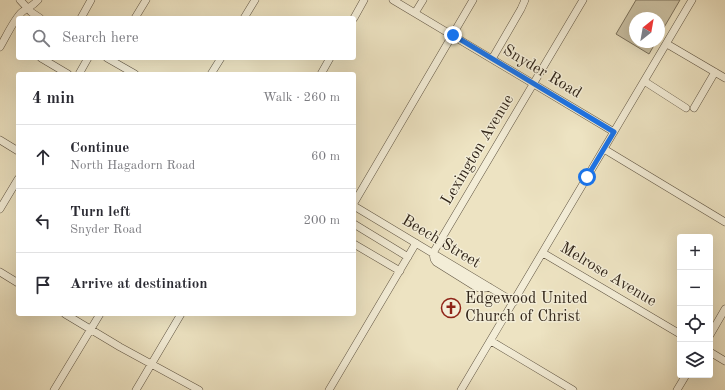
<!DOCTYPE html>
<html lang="en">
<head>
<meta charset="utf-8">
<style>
	body { margin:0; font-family:"Old Standard TT",serif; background:#f7f7f7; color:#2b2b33 }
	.controls { position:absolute; right:12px; bottom:12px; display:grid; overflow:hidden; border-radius:4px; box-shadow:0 4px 16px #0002 }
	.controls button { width:36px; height:36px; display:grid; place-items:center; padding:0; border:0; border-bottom:1px solid #e1e1e2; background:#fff; color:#2b2b33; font:20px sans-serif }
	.compass { position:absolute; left:629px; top:12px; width:36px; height:36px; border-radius:50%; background:#fff; box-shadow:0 4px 16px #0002; rotate:31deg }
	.stop { position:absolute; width:12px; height:12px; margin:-9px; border:3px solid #1a73e8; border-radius:50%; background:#fff }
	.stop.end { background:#1a73e8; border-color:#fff; box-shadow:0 1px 4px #0008 }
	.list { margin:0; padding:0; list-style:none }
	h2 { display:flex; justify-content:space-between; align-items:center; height:52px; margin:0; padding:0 16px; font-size:17px }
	h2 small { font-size:13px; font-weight:400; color:#7c7c81 }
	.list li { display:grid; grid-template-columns:26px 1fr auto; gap:12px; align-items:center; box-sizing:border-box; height:64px; padding:0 16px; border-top:1px solid #e1e1e2 }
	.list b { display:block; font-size:15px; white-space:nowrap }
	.list p { margin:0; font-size:13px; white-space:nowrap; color:#7c7c81 }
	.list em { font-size:13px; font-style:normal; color:#7c7c81 }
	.icon { flex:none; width:22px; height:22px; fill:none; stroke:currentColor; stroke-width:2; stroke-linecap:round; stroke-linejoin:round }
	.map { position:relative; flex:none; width:725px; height:390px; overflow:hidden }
	.search { position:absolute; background:#fff; box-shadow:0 4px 16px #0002; left:16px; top:16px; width:340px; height:44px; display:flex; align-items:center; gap:10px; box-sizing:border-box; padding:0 14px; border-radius:4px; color:#7c7c81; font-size:15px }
	.panel { position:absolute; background:#fff; box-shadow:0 4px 16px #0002; left:16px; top:72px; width:340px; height:244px; border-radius:4px }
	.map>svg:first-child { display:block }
</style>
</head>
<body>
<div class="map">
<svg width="725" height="390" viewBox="0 0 725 390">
	<rect width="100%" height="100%" fill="#ede3c2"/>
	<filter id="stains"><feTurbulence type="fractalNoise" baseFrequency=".005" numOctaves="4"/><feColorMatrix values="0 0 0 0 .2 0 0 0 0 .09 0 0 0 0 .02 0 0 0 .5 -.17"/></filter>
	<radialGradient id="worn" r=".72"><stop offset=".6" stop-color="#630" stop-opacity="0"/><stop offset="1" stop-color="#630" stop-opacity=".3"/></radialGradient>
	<path fill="#cdc3a5" stroke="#7e745e" d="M636,0H680L659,36V18H635V42H656L649,54L616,34Z"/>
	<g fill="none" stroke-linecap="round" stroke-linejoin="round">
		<g stroke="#5f5442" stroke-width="8">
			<path id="minor" d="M20,0L31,12L40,18
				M393,0L614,132
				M415,13L423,0
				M81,18L91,0
				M135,18L146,0
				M244,18L255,0
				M354,18L364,0
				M667,44L725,78
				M0,47C6,37 14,19 22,12C28,7 32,7 38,0
				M41,58L68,74
				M107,58L135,74
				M492,59L521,9L525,0
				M79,74L88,58
				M211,74L221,58
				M321,74L330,58
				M644,81L686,108
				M694,108L715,72
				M0,140L18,151
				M604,149L725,222
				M354,203L473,0
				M354,206L514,302
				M0,209L18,179
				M354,224L408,257
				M354,244L400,271
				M543,253L680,334
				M0,272L18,283
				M489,287C484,289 481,289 476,287L436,262L434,259L433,253L583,0
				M65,314L120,347L199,390
				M710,335L725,309
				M491,341L573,390
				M710,352L725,361
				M54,390L100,314
				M136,390L181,314
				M329,390L416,243
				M461,390L692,0
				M677,390L686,375"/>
		</g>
		<use href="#minor" stroke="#f3edd7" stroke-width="7"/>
	</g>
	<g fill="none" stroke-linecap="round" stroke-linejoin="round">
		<path stroke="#1a73e8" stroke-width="5" d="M453,35L614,132L587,177"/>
	</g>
	<defs>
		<g id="church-ring" transform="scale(1)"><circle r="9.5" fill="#f3edd7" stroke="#8f2418" stroke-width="1.5"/><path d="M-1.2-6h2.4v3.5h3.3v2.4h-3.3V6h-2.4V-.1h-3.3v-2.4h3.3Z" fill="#8f2418"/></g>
	</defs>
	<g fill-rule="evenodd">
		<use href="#church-ring" x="451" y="308"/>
	</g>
	<g text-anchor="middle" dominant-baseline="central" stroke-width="3" stroke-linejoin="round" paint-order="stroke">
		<g font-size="16" fill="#302418" stroke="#f3edd7">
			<text transform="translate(542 72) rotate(31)">Snyder Road</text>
			<text transform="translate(478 150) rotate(-59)">Lexington Avenue</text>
			<text transform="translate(441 242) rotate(31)">Beech Street</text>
			<text transform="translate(608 275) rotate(31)">Melrose Avenue</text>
		</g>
		<g font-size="16" fill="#302418" stroke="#f3edd7" text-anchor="start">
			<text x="465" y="299">Edgewood United<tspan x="465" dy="18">Church of Christ</tspan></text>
		</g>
	</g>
	<rect width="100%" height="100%" filter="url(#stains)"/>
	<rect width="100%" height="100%" fill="url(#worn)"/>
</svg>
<div class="controls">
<button>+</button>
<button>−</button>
<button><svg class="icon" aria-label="locate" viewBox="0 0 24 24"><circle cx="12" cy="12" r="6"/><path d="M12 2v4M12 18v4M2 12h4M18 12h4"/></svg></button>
<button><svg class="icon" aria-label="layers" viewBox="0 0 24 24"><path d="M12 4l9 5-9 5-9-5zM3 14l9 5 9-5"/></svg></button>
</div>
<svg class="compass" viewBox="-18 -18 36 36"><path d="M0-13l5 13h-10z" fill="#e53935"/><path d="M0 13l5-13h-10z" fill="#7c7c81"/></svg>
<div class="stop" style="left:587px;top:177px"></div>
<div class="stop end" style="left:453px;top:35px"></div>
<div class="search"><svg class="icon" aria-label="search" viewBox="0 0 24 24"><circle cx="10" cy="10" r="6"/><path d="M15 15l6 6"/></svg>Search here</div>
<section class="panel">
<h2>4 min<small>Walk · 260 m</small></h2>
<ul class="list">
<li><svg class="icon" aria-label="ahead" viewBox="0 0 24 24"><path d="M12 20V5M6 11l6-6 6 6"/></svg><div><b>Continue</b><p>North Hagadorn Road</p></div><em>60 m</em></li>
<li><svg class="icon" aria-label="left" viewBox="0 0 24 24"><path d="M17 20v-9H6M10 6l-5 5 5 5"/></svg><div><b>Turn left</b><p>Snyder Road</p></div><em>200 m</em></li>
<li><svg class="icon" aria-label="arrive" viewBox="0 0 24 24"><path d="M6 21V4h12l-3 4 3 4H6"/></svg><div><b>Arrive at destination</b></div></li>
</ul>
</section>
</div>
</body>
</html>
